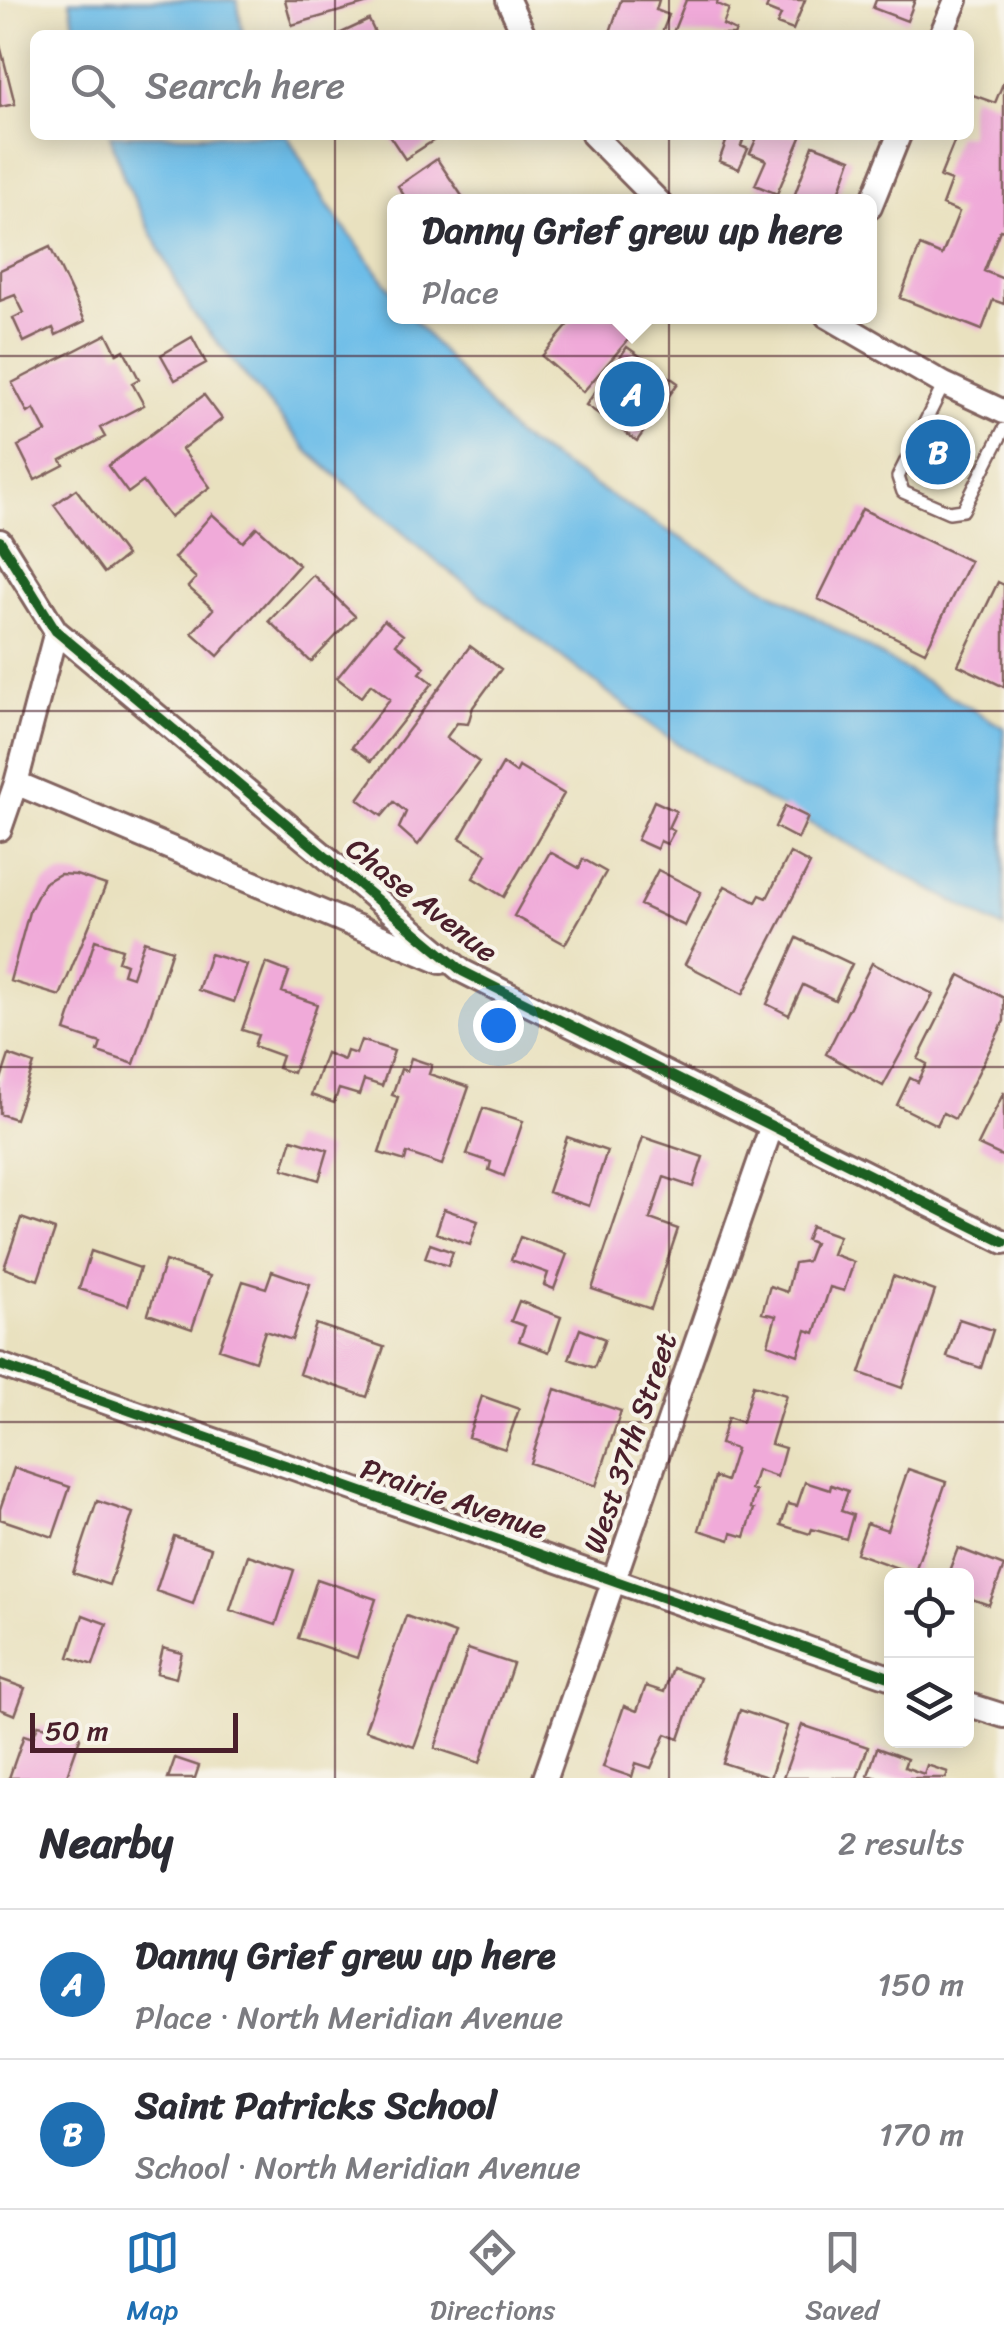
<!DOCTYPE html>
<html lang="en">
<head>
<meta charset="utf-8">
<style>
	body { margin:0; font-family:Sriracha,sans-serif; background:#f7f7f7; color:#2b2b33 }
	.controls { position:absolute; right:30px; bottom:30px; display:grid; overflow:hidden; border-radius:15px; box-shadow:0 5px 25px #0003 }
	.controls button { width:90px; height:90px; display:grid; place-items:center; padding:0; border:0; border-bottom:2px solid #e1e1e2; background:#fff; color:#2b2b33; font:50px sans-serif }
	.scale { position:absolute; left:30px; bottom:25px; width:208px; box-sizing:border-box; padding-left:10px; border:5px solid #4a1f2b; border-top:0; font-size:28px; line-height:35px; white-space:nowrap; color:#4a1f2b; -webkit-text-stroke:8px #f7f3e8; paint-order:stroke }
	.you { position:absolute; left:498px; top:1025px; width:35px; height:35px; margin:-25px; border:8px solid #fff; border-radius:50%; background:#1a73e8; box-shadow:0 0 0 15px #1a73e833 }
	.badge { display:grid; place-items:center; width:65px; height:65px; border-radius:50%; background:#1f6fb2; color:#fff; font-size:32px; font-weight:700 }
	.pin { position:absolute; translate:-50% -50%; border:5px solid #fff; box-shadow:0 2px 10px #0006 }
	.popup { position:absolute; left:387px; top:194px; width:490px; height:130px; box-sizing:border-box; display:grid; place-content:center; border-radius:15px; background:#fff; filter:drop-shadow(0 2px 8px #0005); font-size:32px; white-space:nowrap; color:#7c7c81 }
	.popup b { font-size:38px; color:#2b2b33 }
	.popup::after { content:''; position:absolute; left:50%; top:100%; margin-left:-20px; border:20px solid transparent; border-top-color:#fff }
	.list { margin:0; padding:0; list-style:none }
	h2 { display:flex; justify-content:space-between; align-items:center; height:130px; margin:0; padding:0 40px; font-size:42px }
	h2 small { font-size:32px; font-weight:400; color:#7c7c81 }
	.list li { display:grid; grid-template-columns:65px 1fr auto; gap:30px; align-items:center; box-sizing:border-box; height:150px; padding:0 40px; border-top:2px solid #e1e1e2 }
	.list b { display:block; font-size:38px; white-space:nowrap }
	.list p { margin:0; font-size:32px; white-space:nowrap; color:#7c7c81 }
	.list em { font-size:32px; font-style:normal; color:#7c7c81 }
	.icon { flex:none; width:55px; height:55px; fill:none; stroke:currentColor; stroke-width:2; stroke-linecap:round; stroke-linejoin:round }
	.map { position:relative; flex:none; width:1004px; height:1778px; overflow:hidden }
	.search { position:absolute; background:#fff; box-shadow:0 5px 25px #0003; left:30px; right:30px; top:30px; height:110px; display:flex; align-items:center; gap:25px; box-sizing:border-box; padding:0 35px; border-radius:15px; color:#7c7c81; font-size:38px }
	.sheet { height:430px; background:#fff }
	nav { display:flex; justify-content:space-around; align-items:center; box-sizing:border-box; height:140px; border-top:2px solid #e1e1e2; background:#fff; font-size:28px; color:#7c7c81 }
	nav a { display:grid; justify-items:center; gap:5px }
	nav .on { color:#1f6fb2 }
	.map>svg:first-child { display:block }
</style>
</head>
<body>
<div class="map">
<svg width="1004" height="1778" viewBox="0 0 1004 1778">
	<rect width="100%" height="100%" fill="#f7f3e8"/>
	<filter id="ink" filterUnits="userSpaceOnUse"><feTurbulence type="fractalNoise" baseFrequency=".01" numOctaves="2"/><feDisplacementMap in="SourceGraphic" scale="20" xChannelSelector="R" yChannelSelector="G"/><feConvolveMatrix kernelMatrix="1 2 1 2 8 2 1 2 1" color-interpolation-filters="sRGB"/></filter>
	<filter id="wash" filterUnits="userSpaceOnUse"><feTurbulence type="fractalNoise" baseFrequency=".0048" numOctaves="4" result="noise"/><feDisplacementMap in="SourceGraphic" scale="40" xChannelSelector="R" yChannelSelector="G"/><feGaussianBlur stdDeviation="2.25" result="paint"/><feColorMatrix in="noise" values="0 0 0 0 0 0 0 0 0 0 0 0 0 0 0 0 0 1.4 0 .05"/><feComposite in="paint" operator="in"/></filter>
	<g filter="url(#wash)">
		<rect width="100%" height="100%" fill="#e9e1bf"/>
		<path fill="#6dbde8" stroke="#5c6e8a" stroke-width="2.5" d="M70,0H237L243,35H76Z
			M110,135H287L328,206L394,294V316L411,317L516,436L633,510L1004,728V929L738,784L660,732L437,562L310,453L192,312L125,181Z"/>
		<g id="blocks">
			<path fill="#f0aad9" d="M285,0H375V1L292,25Z
				M621,0H659L656,10L669,15L661,35H609Z
				M686,0H718L717,4L729,9L723,25L736,31L734,35H672Z
				M770,0H805L793,30L777,24L781,15L766,9Z
				M876,0H915L907,21L873,8Z
				M369,20L376,35H337Z
				M0,45L15,104L0,107Z
				M1004,81V231L1000,230L984,271L1004,279V304L993,300L982,330L900,298L920,246L942,255L959,212L942,205L951,181L940,177L957,135H969V104L973,95L995,103Z
				M389,135H442L405,159Z
				M710,135H745L741,146L748,149L739,169L719,161L726,142Z
				M758,135H802L777,194L755,185L766,160L750,153Z
				M813,145L851,159L836,202H792Z
				M437,159L462,196L453,202H408L398,186Z
				M50,247L85,321L56,335L53,328L24,342L13,318L24,313L15,295L0,301V270Z
				M576,316H615L634,333L583,392L542,356Z
				M107,334L117,354L124,350L139,379L132,383L144,405L100,428L105,437L61,460L64,465L35,480L18,446L46,432L34,409L28,413L12,383Z
				M192,337L206,363L175,380L161,355Z
				M627,347L678,383L637,441L586,405Z
				M204,395L222,419L182,449L210,487L170,517L143,482L128,493L108,466Z
				M76,489L126,556L104,573L54,505Z
				M862,509L970,561L925,652L818,599Z
				M212,514L243,542L257,527L299,565L218,656L192,633L213,609L188,587L196,578L174,558Z
				M313,575L355,616L311,662L269,621Z
				M998,582L1004,585V687L958,665Z
				M384,620L403,635L396,644L425,667L420,673L433,683L371,761L352,747L390,699L371,684L361,697L337,678Z
				M470,646L501,669L473,707L468,724L457,723L446,738L479,762L418,845L399,828L406,812L394,802L382,816L358,799Z
				M503,764L516,773L519,767L564,794L504,897L473,878L487,854L460,838Z
				M654,801L676,811L668,828L674,831L667,844L660,841L657,849L637,840Z
				M785,806L808,817L798,839L775,827Z
				M550,852L579,868L583,859L606,872L565,944L514,916Z
				M790,853L810,864L743,994L685,964L725,886L756,902L760,895L767,898Z
				M658,870L701,892L685,926L640,905Z
				M60,874L76,875L106,885L60,996L10,981L29,912L44,883Z
				M797,938L852,964L835,1000L803,985L789,1015L767,1004Z
				M95,940L122,949L118,961L126,964L123,974L132,977L144,941L172,950L134,1064L98,1052L101,1043L65,1031Z
				M210,954L247,965L234,1002L198,990Z
				M266,963L289,972L282,992L317,1004L293,1073L278,1068L282,1056L254,1046L258,1035L242,1030Z
				M872,963L933,994L883,1086L826,1054Z
				M960,975L1004,998V1021L955,1119L943,1113L937,1125L897,1105L910,1078L918,1082L927,1064L918,1059Z
				M361,1040L394,1051L382,1086L364,1080L359,1095L339,1089L334,1103L311,1095L326,1053L344,1060L347,1051L356,1054Z
				M9,1055L34,1064L15,1119L0,1114V1082Z
				M411,1058L432,1065L429,1074L469,1087L442,1165L407,1153L405,1161L379,1153L398,1097L392,1095L401,1069L407,1071Z
				M1004,1092V1157L978,1145Z
				M483,1108L523,1121L504,1176L489,1170L491,1162L467,1154Z
				M567,1137L607,1151L589,1206L548,1192Z
				M643,1137L703,1157L693,1187L664,1177L650,1219L678,1229L651,1309L592,1289Z
				M292,1139L328,1150L319,1180L283,1169Z
				M444,1209L478,1221L470,1245L436,1233Z
				M21,1218L55,1230L38,1280L4,1268Z
				M811,1226L839,1236L832,1254L854,1262L844,1291L830,1287L815,1333L806,1330L798,1355L768,1344L776,1316L762,1313L770,1286L787,1292L794,1263L807,1261L814,1243L806,1240Z
				M520,1237L567,1254L554,1289L544,1285L548,1273L511,1260Z
				M430,1244L453,1252L448,1266L425,1258Z
				M91,1251L140,1268L128,1305L79,1289Z
				M165,1261L210,1276L192,1329L148,1314Z
				M272,1271L310,1284L292,1340L265,1331L255,1361L219,1349L243,1281L266,1288Z
				M893,1276L935,1291L902,1388L860,1373Z
				M519,1301L561,1317L549,1352L519,1341L525,1326L511,1321Z
				M959,1319L993,1330L981,1368L947,1357Z
				M316,1324L384,1347L367,1397L299,1374Z
				M580,1329L605,1339L594,1368L569,1359Z
				M753,1385L786,1395L771,1444L785,1448L777,1477L757,1470L751,1490L756,1491L751,1508L754,1509L745,1537L732,1533L730,1540L699,1530L715,1477L726,1481L736,1449L720,1444L728,1417L742,1422Z
				M555,1389L621,1411L596,1486L530,1463Z
				M482,1396L519,1409L505,1449L468,1437Z
				M14,1468L70,1487L53,1537L0,1519V1509Z
				M908,1469L946,1482L914,1574L856,1553L867,1523L887,1530Z
				M805,1482L830,1490L831,1485L848,1491L841,1511L853,1515L846,1539L812,1529L810,1534L781,1525L788,1504L797,1506Z
				M97,1501L133,1513L109,1585L73,1573Z
				M174,1536L211,1548L193,1604L156,1591Z
				M958,1548L1004,1566L989,1605L966,1597V1576H947Z
				M248,1555L294,1570L276,1625L230,1610Z
				M317,1579L376,1599L357,1658L298,1638Z
				M83,1615L107,1624L93,1665L69,1657Z
				M406,1616L455,1634L414,1747L365,1730Z
				M163,1648L182,1653L176,1678L157,1673Z
				M468,1649L513,1664L480,1763L435,1748Z
				M672,1668L700,1678L679,1739L666,1734L651,1768L636,1763L632,1777L603,1767L624,1706L637,1711L646,1686L664,1692Z
				M0,1679L25,1688L15,1715L0,1709Z
				M740,1710L787,1726L770,1778L723,1763Z
				M72,1723L80,1738L66,1778H9L24,1735L33,1738L38,1725L48,1727L47,1733L55,1737L63,1725Z
				M802,1725L868,1747L857,1778H783Z
				M877,1748L907,1759L904,1767L924,1774L927,1765L948,1772L946,1778H878L868,1775Z
				M175,1758L199,1766L195,1778H168Z"/>
		</g>
	</g>
	<g filter="url(#ink)">
		<use href="#blocks" fill-opacity="0" stroke="#82635f" stroke-width="2.5"/>
		<g fill="none" stroke-linecap="round" stroke-linejoin="round">
			<g stroke="#82635f" stroke-width="16">
				<path id="service" d="M944,384L898,477L903,492L949,512L963,510L1004,429"/>
			</g>
			<g stroke="#82635f" stroke-width="28">
				<path id="minor" d="M508,0L524,35
					M941,35L956,0
					M593,135L659,202
					M870,207L899,135
					M827,316L944,384L1004,412
					M0,541L56,631L462,971L1004,1242
					M16,783L441,962
					M0,829L16,783L56,631
					M0,1365L892,1678
					M966,1704L1004,1716
					M545,1778L771,1128"/>
			</g>
			<use href="#service" stroke="#fff" stroke-width="11"/>
			<use href="#minor" stroke="#fff" stroke-width="22"/>
			<g stroke="#f7f3e8" stroke-width="16">
				<path id="cycleway" d="M0,541L56,631L462,971L1004,1242
					M0,1365L892,1678"/>
			</g>
			<use href="#cycleway" stroke="#1b5e20" stroke-width="10"/>
		</g>
	</g>
	<path fill="none" stroke="#4a1f2b" stroke-width="2.5" stroke-opacity="0.55" d="M335,0V35M669,0V35M335,135V1778M669,135V1778M0,356H1004M0,711H1004M0,1067H1004M0,1422H1004"/>
	<g text-anchor="middle" dominant-baseline="central" stroke-width="8" stroke-linejoin="round" paint-order="stroke">
		<g font-size="30" fill="#4a1f2b" stroke="#f7f3e8">
			<text transform="translate(422 900) rotate(38)">Chase Avenue</text>
			<text transform="translate(630 1443) rotate(-71)">West 37th Street</text>
			<text transform="translate(454 1499) rotate(19)">Prairie Avenue</text>
		</g>
	</g>
</svg>
<div class="controls">
<button><svg class="icon" aria-label="locate" viewBox="0 0 24 24"><circle cx="12" cy="12" r="6"/><path d="M12 2v4M12 18v4M2 12h4M18 12h4"/></svg></button>
<button><svg class="icon" aria-label="layers" viewBox="0 0 24 24"><path d="M12 4l9 5-9 5-9-5zM3 14l9 5 9-5"/></svg></button>
</div>
<div class="scale">50 m</div>
<div class="you"></div>
<div class="pin badge" style="left:632px;top:394px">A</div>
<div class="popup"><b>Danny Grief grew up here</b>Place</div>
<div class="pin badge" style="left:938px;top:452px">B</div>
<div class="search"><svg class="icon" aria-label="search" viewBox="0 0 24 24"><circle cx="10" cy="10" r="6"/><path d="M15 15l6 6"/></svg>Search here</div>
</div>
<section class="sheet">
<h2>Nearby<small>2 results</small></h2>
<ul class="list">
<li><span class="badge">A</span><div><b>Danny Grief grew up here</b><p>Place · North Meridian Avenue</p></div><em>150 m</em></li>
<li><span class="badge">B</span><div><b>Saint Patricks School</b><p>School · North Meridian Avenue</p></div><em>170 m</em></li>
</ul>
</section>
<nav>
<a class="on"><svg class="icon" aria-label="map" viewBox="0 0 24 24"><path d="M3 6l6-2 6 2 6-2v14l-6 2-6-2-6 2zM9 4v14M15 6v14"/></svg>Map</a>
<a><svg class="icon" aria-label="directions" viewBox="0 0 24 24"><path d="M12 3l9 9-9 9-9-9zM9 14v-3h6M13 9l2 2-2 2"/></svg>Directions</a>
<a><svg class="icon" aria-label="saved" viewBox="0 0 24 24"><path d="M7 4h10v16l-5-4-5 4z"/></svg>Saved</a>
</nav>
</body>
</html>
